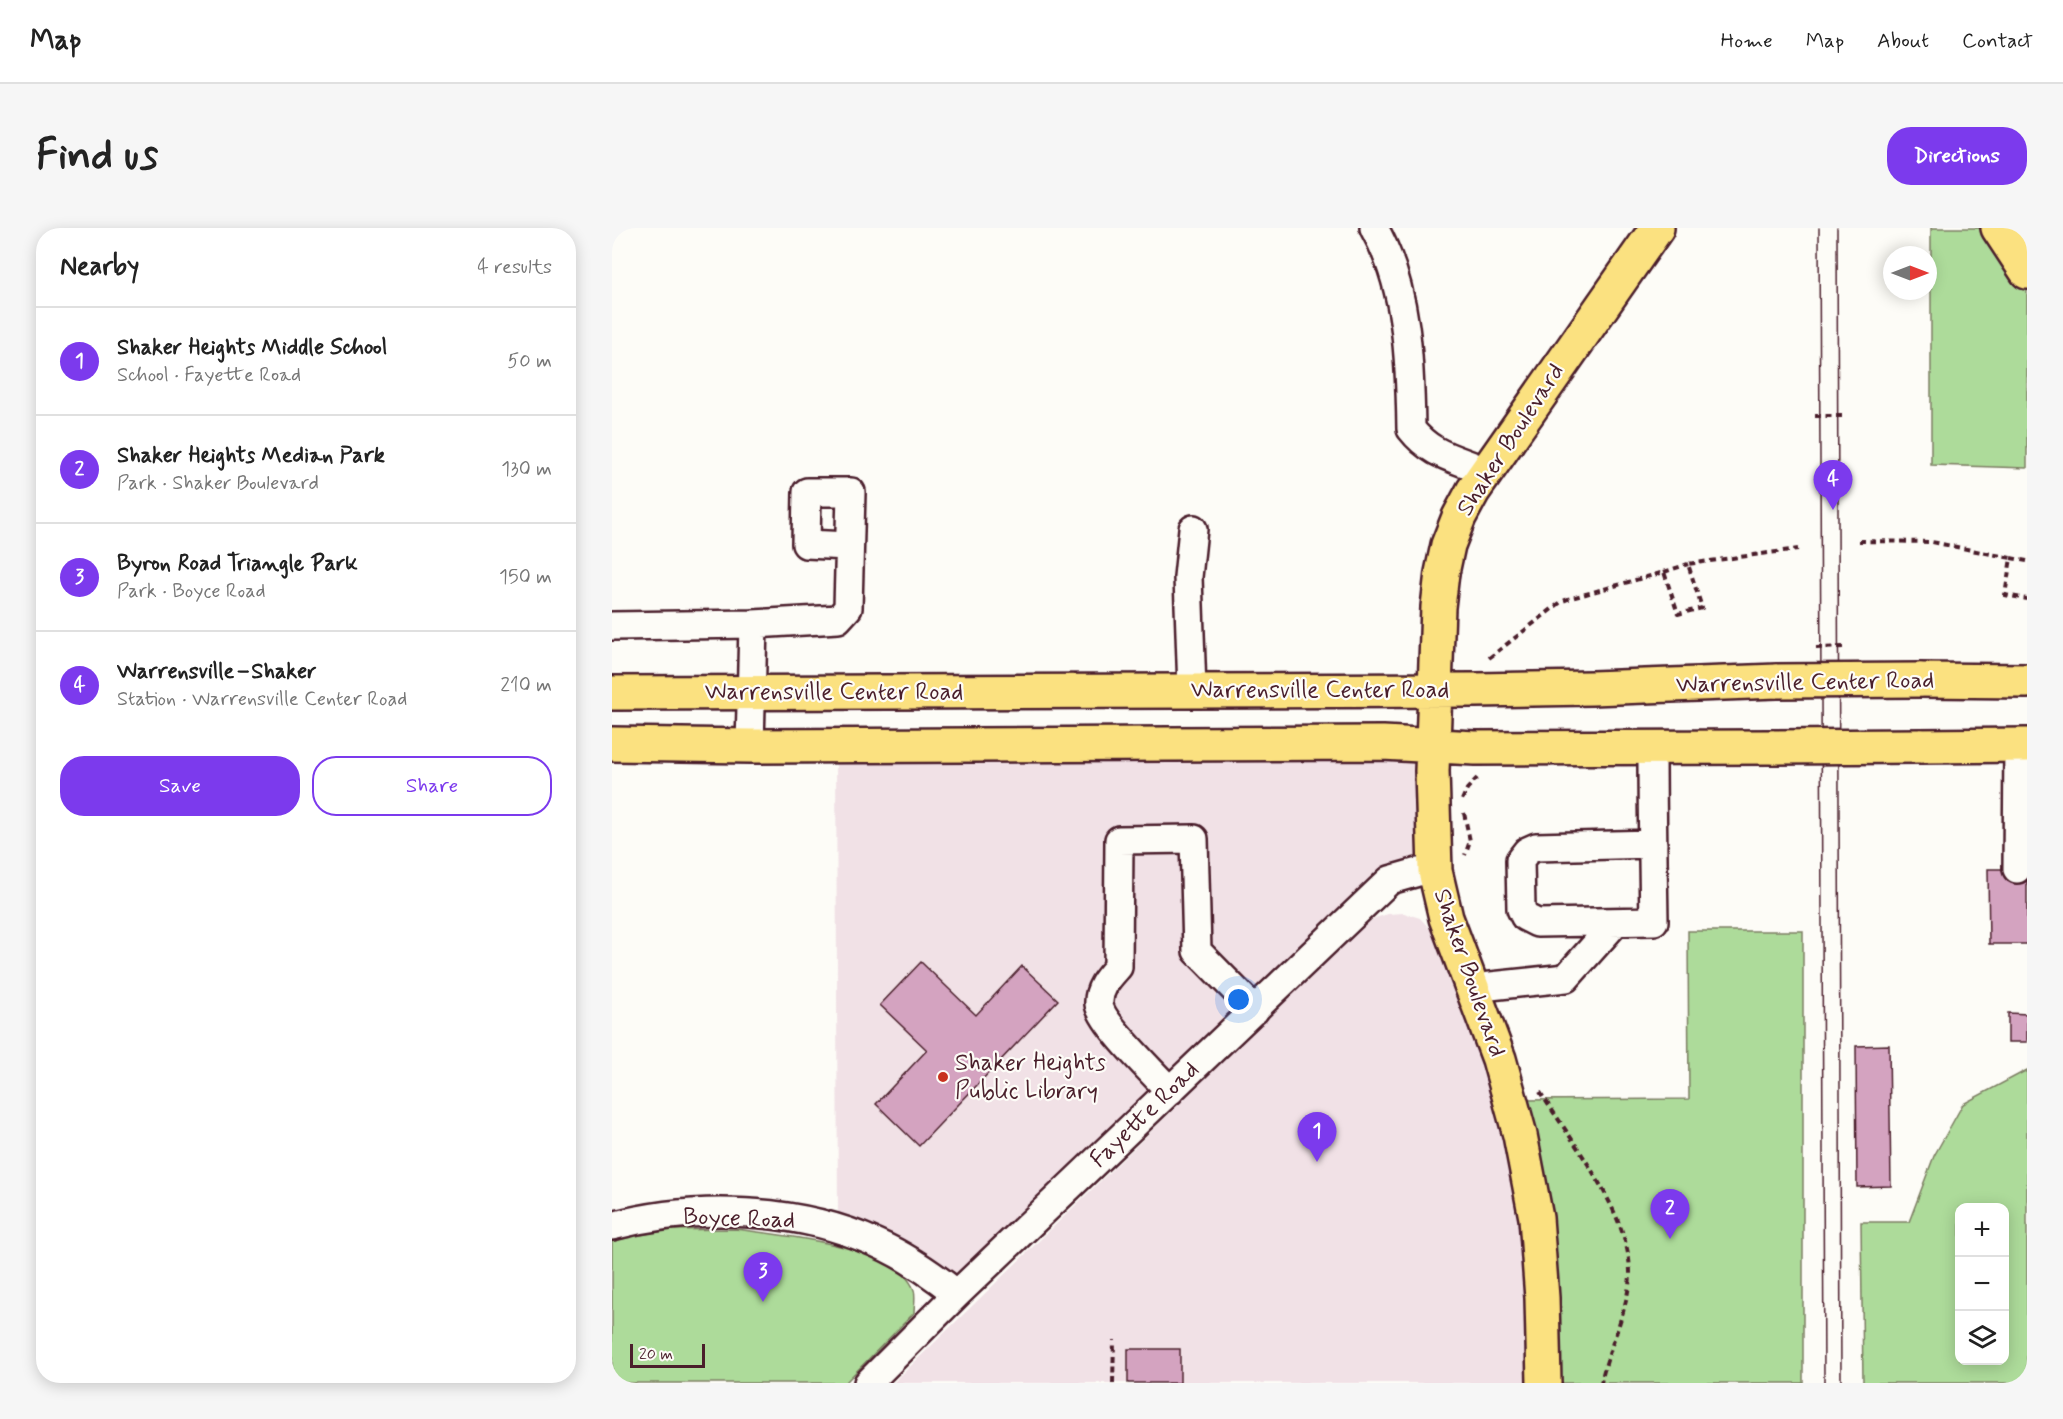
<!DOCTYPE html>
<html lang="en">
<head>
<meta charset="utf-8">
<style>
	body { margin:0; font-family:Mynerve,sans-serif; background:#f6f6f6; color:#222 }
	.controls { position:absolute; right:18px; bottom:18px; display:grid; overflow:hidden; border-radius:12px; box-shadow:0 3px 15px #0003 }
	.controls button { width:54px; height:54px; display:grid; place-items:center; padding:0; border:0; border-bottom:2px solid #e0e0e0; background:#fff; color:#222; font:30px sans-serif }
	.compass { position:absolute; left:1271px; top:18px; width:54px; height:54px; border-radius:50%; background:#fff; box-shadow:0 3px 15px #0003; rotate:90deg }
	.scale { position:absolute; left:18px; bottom:15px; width:75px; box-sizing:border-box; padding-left:6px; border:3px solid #4a1f2b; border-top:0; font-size:16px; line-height:21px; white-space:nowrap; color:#4a1f2b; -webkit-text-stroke:4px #fdfcf7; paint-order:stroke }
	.you { position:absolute; left:627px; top:772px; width:21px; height:21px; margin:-15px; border:4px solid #fff; border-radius:50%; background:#1a73e8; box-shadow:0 0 0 9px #1a73e833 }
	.badge { display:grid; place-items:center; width:39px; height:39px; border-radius:50%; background:#7c3aed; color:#fff; font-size:20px; font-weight:700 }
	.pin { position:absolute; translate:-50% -50px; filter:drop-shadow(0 2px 3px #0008) }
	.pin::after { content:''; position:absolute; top:32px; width:21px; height:18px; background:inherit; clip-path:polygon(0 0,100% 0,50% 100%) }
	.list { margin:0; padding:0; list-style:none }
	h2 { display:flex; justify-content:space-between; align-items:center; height:78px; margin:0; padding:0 24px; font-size:26px }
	h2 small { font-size:20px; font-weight:400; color:#767676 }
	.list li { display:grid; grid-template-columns:39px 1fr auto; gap:18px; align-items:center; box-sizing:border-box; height:108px; padding:0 24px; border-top:2px solid #e0e0e0 }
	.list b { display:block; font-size:22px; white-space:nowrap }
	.list p { margin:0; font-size:20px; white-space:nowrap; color:#767676 }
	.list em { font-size:20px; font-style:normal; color:#767676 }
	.actions { display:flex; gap:12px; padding:18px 24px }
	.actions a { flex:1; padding:14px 0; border:2px solid #7c3aed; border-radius:24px; text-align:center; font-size:21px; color:#7c3aed }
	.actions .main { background:#7c3aed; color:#fff }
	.icon { flex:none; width:33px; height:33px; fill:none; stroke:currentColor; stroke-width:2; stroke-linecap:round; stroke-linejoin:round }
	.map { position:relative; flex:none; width:1415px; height:1155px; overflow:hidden; border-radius:24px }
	header { display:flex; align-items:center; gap:36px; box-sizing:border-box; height:84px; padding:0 30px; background:#fff; border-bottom:2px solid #e0e0e0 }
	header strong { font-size:28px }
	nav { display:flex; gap:33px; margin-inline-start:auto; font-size:21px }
	.intro { display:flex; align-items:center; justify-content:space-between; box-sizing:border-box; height:144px; padding:0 36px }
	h1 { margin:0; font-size:42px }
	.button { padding:15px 27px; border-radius:24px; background:#7c3aed; color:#fff; font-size:21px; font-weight:700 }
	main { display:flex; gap:36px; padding:0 36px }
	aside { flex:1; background:#fff; border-radius:24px; box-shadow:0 3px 15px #0003 }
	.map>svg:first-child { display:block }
</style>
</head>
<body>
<header>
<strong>Map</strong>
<nav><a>Home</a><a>Map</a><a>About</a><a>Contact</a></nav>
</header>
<div class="intro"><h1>Find us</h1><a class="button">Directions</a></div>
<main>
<aside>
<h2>Nearby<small>4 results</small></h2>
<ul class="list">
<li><span class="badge">1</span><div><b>Shaker Heights Middle School</b><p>School · Fayette Road</p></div><em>50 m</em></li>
<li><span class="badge">2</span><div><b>Shaker Heights Median Park</b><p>Park · Shaker Boulevard</p></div><em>130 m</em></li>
<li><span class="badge">3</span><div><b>Byron Road Triangle Park</b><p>Park · Boyce Road</p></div><em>150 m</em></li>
<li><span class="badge">4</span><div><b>Warrensville–Shaker</b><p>Station · Warrensville Center Road</p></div><em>210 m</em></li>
</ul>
<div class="actions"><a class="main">Save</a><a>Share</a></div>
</aside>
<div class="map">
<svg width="1415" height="1155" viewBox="0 0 1415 1155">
	<rect width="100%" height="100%" fill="#fdfcf7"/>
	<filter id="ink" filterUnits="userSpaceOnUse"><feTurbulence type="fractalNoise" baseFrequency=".0167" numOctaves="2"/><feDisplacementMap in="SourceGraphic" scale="12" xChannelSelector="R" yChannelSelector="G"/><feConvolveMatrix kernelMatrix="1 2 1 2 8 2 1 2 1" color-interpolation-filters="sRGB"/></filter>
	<g filter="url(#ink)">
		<path fill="#f1e1e6" d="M224,517L821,518V624L792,648L345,1066L226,1001Z
			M792,685L808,690L826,710L873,828L907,955L920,1155H281L747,701L763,690L776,686Z"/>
		<path fill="#addb9a" stroke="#7c7d62" stroke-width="1.5" fill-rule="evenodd" d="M1319,0H1415V240L1319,237Z
			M1076,703H1191V1155H932L899,872L1077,871Z
			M1415,842V1155H1251L1249,994H1297L1322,928L1351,876ZM1348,980H1392V1132H1348Z
			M124,1001C166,1007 286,1017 302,1062C304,1068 302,1078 302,1085L233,1155H0V1013L53,1002Z"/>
		<path fill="#d4a3c0" stroke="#4a1f2b" stroke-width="1.5" d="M1376,641H1415V716H1377Z
			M309,734L364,787L410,738L446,772L307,918L264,876L315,822L268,777Z
			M1396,785L1415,786V814H1396Z
			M1277,817L1279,958L1245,959L1244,818Z
			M516,1121H568V1155H516Z
			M516,1121H568V1155H516Z"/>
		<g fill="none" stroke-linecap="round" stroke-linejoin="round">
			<g stroke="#4a1f2b" stroke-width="32">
				<path id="minor" d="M762,0C796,59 798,135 799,201C820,228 844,230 873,243
					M141,396L226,391L236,380L239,264H195L194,316L237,318
					M0,398L141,396L138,518
					M580,462L576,349L581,301
					M1040,520C1040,578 1041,635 1042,693L925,695L913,689L909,681L908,632L915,623L924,619L1041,616
					M1405,641L1406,517
					M860,760L954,750L1004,694
					M558,863C543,847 488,793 487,776C486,760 497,749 506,739L507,612L582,611L585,723L643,782
					M0,998C83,976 185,979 264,1015C294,1028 320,1046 345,1066
					M256,1155L345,1066L778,652L806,644L823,643"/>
			</g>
			<g stroke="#4a1f2b" stroke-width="38">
				<path id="major" d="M1386,0L1415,44
					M1307,452L1415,453
					M0,465L864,462L980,460L1165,453
					M0,516L138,518L771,515L863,520L1162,519
					M1308,518L1415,517
					M932,1155L930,1070L924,990L908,907L887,831L834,690L823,643L820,543L826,379L830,345L836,317L847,289L861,263L1045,0"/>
			</g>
			<path stroke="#4a1f2b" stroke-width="4" stroke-dasharray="6 4.5" stroke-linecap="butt" d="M1203,188H1231
				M1247,313L1320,314L1399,330L1393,367L1415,371
				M1399,330L1415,333
				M1052,344L1076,336
				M1204,420L1233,419
				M877,430L949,374L956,371L1052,344L1066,386L1090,380L1076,336L1186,321
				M850,572L855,561L866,549
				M852,585L858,613L853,627
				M928,864C959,912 1017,985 1018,1044C1018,1078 996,1120 989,1155
				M501,1155L502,1112"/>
			<use href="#minor" stroke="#fdfcf7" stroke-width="27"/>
			<use href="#major" stroke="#fbe180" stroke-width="33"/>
			<path stroke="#4a1f2b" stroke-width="1.5" d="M1207,0L1212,1155
				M1225,0L1229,1155"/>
			<g stroke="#4a1f2b" stroke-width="38" stroke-linecap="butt">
				<path id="major-bridge" d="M1165,453L1307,452
					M1162,519L1308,518"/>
			</g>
			<use href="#major-bridge" stroke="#fbe180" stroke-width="33"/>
		</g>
	</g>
	<circle fill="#c8321e" stroke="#fdfcf7" stroke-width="2" cx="331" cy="849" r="6"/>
	<g text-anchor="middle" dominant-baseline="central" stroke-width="4.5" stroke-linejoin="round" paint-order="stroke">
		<g font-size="24" fill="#4a1f2b" stroke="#fdfcf7">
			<text transform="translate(899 212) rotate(-57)">Shaker Boulevard</text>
			<text transform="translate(1193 455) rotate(-1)">Warrensville Center Road</text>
			<text x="708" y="462">Warrensville Center Road</text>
			<text x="222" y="464">Warrensville Center Road</text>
			<text transform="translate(857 745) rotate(71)">Shaker Boulevard</text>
			<text transform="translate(533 887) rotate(-44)">Fayette Road</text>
			<text transform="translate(127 991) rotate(2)">Boyce Road</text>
		</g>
		<g font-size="24" fill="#4a1f2b" stroke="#fdfcf7" text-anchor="start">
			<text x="343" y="835">Shaker Heights<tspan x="343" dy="28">Public Library</tspan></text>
		</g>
	</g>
</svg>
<div class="controls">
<button>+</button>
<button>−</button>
<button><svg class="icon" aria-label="layers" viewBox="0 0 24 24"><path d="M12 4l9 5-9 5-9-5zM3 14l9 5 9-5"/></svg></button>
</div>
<svg class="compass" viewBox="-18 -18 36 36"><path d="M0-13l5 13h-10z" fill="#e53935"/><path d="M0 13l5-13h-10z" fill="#767676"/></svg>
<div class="scale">20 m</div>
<div class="you"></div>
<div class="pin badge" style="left:705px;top:934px">1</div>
<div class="pin badge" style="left:1058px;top:1011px">2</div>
<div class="pin badge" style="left:151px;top:1074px">3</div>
<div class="pin badge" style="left:1221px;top:282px">4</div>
</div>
</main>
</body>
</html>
